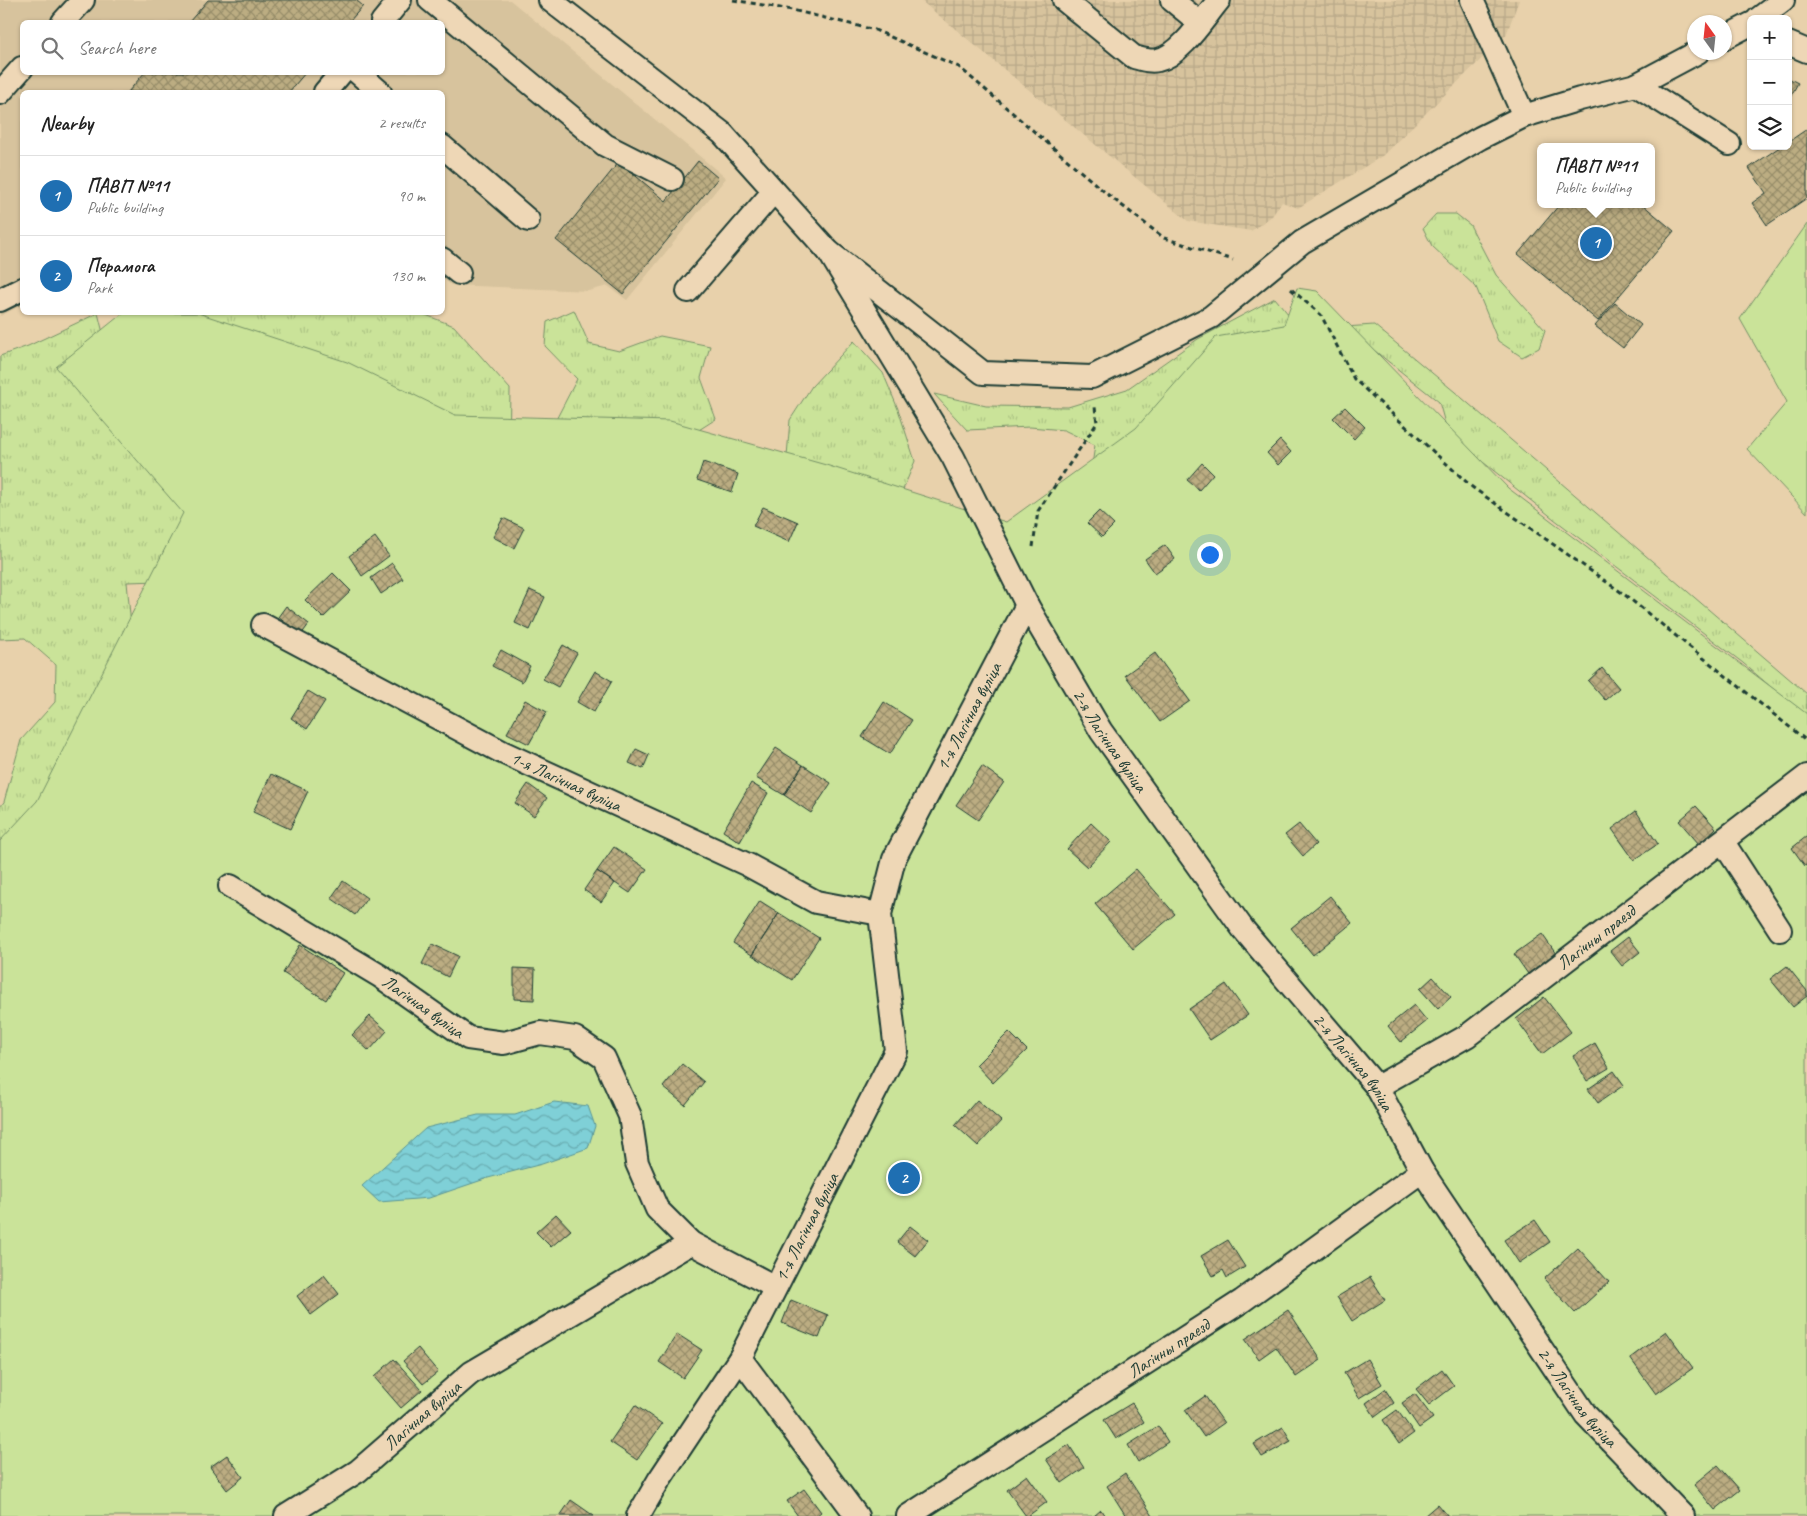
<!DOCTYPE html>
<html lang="en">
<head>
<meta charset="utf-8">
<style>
	body { margin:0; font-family:Caveat,sans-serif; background:#f2f2f2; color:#222 }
	.controls { position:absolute; right:15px; top:15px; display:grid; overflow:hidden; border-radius:8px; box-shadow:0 1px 4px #0004 }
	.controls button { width:45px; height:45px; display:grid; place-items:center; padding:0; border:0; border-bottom:1px solid #e0e0e0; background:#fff; color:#222; font:25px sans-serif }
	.compass { position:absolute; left:1687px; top:15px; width:45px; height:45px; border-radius:50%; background:#fff; box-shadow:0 1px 4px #0004; rotate:345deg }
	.you { position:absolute; left:1209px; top:554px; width:18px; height:18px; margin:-12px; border:4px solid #fff; border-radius:50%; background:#1a73e8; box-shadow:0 0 0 8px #1a73e833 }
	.badge { display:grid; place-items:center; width:32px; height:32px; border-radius:50%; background:#1f6fb2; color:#fff; font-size:16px; font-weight:700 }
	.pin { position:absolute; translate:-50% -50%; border:2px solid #fff; box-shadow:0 1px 5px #0006 }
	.popup { position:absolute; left:1537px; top:143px; width:118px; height:65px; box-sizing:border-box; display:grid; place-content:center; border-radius:8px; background:#fff; filter:drop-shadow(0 1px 4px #0005); font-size:16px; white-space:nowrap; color:#767676 }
	.popup b { font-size:19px; color:#222 }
	.popup::after { content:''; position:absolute; left:50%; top:100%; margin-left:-10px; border:10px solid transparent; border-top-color:#fff }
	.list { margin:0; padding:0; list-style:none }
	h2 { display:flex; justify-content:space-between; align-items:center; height:65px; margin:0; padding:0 20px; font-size:21px }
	h2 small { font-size:16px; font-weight:400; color:#767676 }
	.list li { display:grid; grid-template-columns:32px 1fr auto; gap:15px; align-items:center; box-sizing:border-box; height:80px; padding:0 20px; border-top:1px solid #e0e0e0 }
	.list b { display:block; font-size:19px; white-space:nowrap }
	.list p { margin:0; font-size:16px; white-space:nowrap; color:#767676 }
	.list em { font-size:16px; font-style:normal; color:#767676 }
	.icon { flex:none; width:28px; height:28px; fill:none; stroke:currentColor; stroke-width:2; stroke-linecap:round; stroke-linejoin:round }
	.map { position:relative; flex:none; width:1807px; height:1516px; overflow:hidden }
	.search { position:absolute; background:#fff; box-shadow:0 1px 4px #0004; left:20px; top:20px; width:425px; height:55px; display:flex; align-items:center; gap:12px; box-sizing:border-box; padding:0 18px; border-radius:8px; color:#767676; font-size:19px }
	.panel { position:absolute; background:#fff; box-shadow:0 1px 4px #0004; left:20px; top:90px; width:425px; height:225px; border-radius:8px }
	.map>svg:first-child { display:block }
</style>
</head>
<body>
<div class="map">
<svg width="1807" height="1516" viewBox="0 0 1807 1516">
	<defs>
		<pattern id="industrial-grid" width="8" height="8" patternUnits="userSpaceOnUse" patternTransform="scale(1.25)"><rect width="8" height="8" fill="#d7c39d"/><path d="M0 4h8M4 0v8" fill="none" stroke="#b8a888"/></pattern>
		<pattern id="grass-tufts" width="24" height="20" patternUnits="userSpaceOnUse" patternTransform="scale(1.25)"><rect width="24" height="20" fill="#cae399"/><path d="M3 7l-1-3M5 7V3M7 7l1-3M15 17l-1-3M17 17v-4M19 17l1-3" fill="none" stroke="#adc484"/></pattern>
		<pattern id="water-waves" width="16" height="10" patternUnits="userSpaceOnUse" patternTransform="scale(1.25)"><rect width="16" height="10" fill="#7fd0d7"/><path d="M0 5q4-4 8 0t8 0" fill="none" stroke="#67aaaf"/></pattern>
		<pattern id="building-cross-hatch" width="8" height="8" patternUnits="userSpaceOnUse" patternTransform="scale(1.25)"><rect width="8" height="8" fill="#bcad82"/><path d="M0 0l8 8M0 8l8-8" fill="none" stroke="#988e6b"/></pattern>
	</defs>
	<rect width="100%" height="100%" fill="#e8d1ab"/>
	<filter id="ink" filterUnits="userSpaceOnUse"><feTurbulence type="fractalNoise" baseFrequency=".02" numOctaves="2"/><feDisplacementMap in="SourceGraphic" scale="10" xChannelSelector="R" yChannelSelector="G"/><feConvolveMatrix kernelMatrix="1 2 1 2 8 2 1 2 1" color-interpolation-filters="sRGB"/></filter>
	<g filter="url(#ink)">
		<path fill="#d7c39d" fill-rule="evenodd" d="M0,0H510L726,178L627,300L608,286L588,291L451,285L442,278V92H22V305L0,316ZM22,22H442V72H22Z"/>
		<path fill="url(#industrial-grid)" d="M920,0H1519L1506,35L1382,156L1298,208L1282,202L1272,216L1251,231L1188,221Z"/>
		<path fill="url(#grass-tufts)" stroke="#749066" d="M1436,214H1456L1470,225L1496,275L1545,330L1539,348L1522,357L1498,341L1476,287L1432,246L1423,228Z
			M1275,298L1307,337L1090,479L1095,445L1064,430L1030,427L967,430L934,394L986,406L1068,407L1127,389L1198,339Z
			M574,310L589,344L619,351L660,336L710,346L701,378L716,419L669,449L547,437L577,379L545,346L547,322Z
			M418,312L454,326L510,389L509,458L153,313Z
			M98,313L107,349L206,509L193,580L127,582L135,670L0,862V807L4,802L21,740L55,702L56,665L25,638L0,639V356L28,346Z
			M1374,325L1455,392L1807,694V718L1743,663L1554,519L1448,434L1439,402L1345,327Z
			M854,341L883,373L898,409L915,461L899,499L786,468L790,420L812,386Z"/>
		<path fill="#cae399" stroke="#749066" d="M1807,224V513L1747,449L1787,402L1740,319Z
			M1297,288L1317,291L1508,488L1807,714V1516H0V841L37,801L183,513L56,367L123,313H198L347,362L455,415L670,421L826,465L1006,522L1136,428L1216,337L1284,325Z"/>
		<path fill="url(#water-waves)" stroke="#599596" d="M554,1102L588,1106L595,1126L588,1148L542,1164L488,1178L429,1198L379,1202L362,1186L426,1128L478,1115H515Z"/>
		<path fill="url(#building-cross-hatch)" stroke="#1f3d34" d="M208,0H356L363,6L349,22H189Z
			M145,72H306L289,92H128Z
			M1788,78L1798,83L1788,101Z
			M1807,129V198L1767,225L1752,203L1766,193L1749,168L1781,146H1788V142Z
			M698,161L718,178L623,294L556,240L619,162L666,201Z
			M1560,204H1642L1674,231L1598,321L1518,254Z
			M1615,303L1641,325L1623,348L1595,326Z
			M1345,407L1365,427L1354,439L1333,418Z
			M1280,440L1291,452L1278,465L1267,453Z
			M703,462L738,474L732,492L697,480Z
			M1202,463L1213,474L1199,490L1187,480Z
			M763,507L798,522L789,542L753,526Z
			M1099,511L1114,525L1102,537L1087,523Z
			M503,518L524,528L514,548L493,537Z
			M375,537L389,556L362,576L349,556Z
			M1165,545L1175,559L1155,573L1145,559Z
			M392,563L403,579L381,594L371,578Z
			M333,573L351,591L323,618L305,600Z
			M530,590L545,597L530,630L515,623Z
			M286,606L309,624L301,635L278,617Z
			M563,645L577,653L558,687L543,679Z
			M501,650L530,666L522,682L492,666Z
			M1155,653L1190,701L1160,722L1125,675Z
			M1602,668L1619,688L1605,700L1588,681Z
			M595,671L612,681L594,712L577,702Z
			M308,691L325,701L307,729L291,718Z
			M525,700L547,712L529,744L507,733Z
			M884,702L912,720L890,754L862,737Z
			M776,748L803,765L784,795L756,778Z
			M636,749L649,755L643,769L629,763Z
			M803,765L831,783L811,813L784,795Z
			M982,766L1004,782L978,820L956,805Z
			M271,774L308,791L290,829L253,812Z
			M751,783L768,793L740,842L723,831Z
			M528,784L547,798L534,816L515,803Z
			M1696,806L1716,828L1699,844L1679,821Z
			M1636,811L1658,844L1634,860L1612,829Z
			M1091,823L1111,842L1087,867L1067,849Z
			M1299,824L1316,844L1303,856L1285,835Z
			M1807,836V865L1805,866L1792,848Z
			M614,847L647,869L630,893L597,871Z
			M1136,869L1175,914L1133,949L1095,904Z
			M597,871L615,883L601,902L584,890Z
			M343,881L367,898L355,915L331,898Z
			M1330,896L1352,923L1313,955L1291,928Z
			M760,901L779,913L752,955L733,943Z
			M779,913L819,938L792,980L752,955Z
			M1542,934L1556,954L1528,974L1514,954Z
			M1628,937L1640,952L1622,966L1610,951Z
			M432,944L458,956L448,977L422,964Z
			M300,945L343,973L326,1000L283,973Z
			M1787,966L1807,991V996L1793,1007L1770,979Z
			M514,968L535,969L534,1000L514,999Z
			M1433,977L1451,997L1438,1009L1420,989Z
			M1226,984L1248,1015L1210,1040L1189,1009Z
			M1544,997L1571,1032L1542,1054L1516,1019Z
			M1414,1005L1427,1021L1401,1042L1388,1026Z
			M370,1016L387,1031L369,1051L352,1035Z
			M1009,1032L1027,1050L993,1083L976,1065Z
			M1595,1043L1609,1068L1587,1081L1573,1056Z
			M682,1064L704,1082L685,1105L663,1087Z
			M1614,1071L1624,1085L1598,1103L1588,1089Z
			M977,1100L1001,1121L978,1146L955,1125Z
			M556,1214L571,1230L551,1247L536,1232Z
			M1535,1220L1550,1242L1519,1263L1504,1240Z
			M910,1226L928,1240L915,1256L897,1242Z
			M1228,1240L1245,1267L1227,1278L1223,1270L1213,1276L1201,1256Z
			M1578,1248L1609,1282L1575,1313L1544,1279Z
			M324,1275L339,1294L311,1315L297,1296Z
			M1370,1277L1385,1300L1352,1321L1337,1297Z
			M791,1300L828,1315L819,1338L782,1323Z
			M1288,1310L1321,1360L1296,1377L1276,1347L1259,1359L1245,1339Z
			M1666,1331L1693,1368L1656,1394L1630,1358Z
			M677,1334L702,1350L683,1378L659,1362Z
			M418,1348L438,1372L423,1384L403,1361Z
			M394,1359L422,1390L401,1408L374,1377Z
			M1367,1359L1382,1384L1359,1398L1344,1373Z
			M1442,1369L1454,1386L1429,1405L1416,1389Z
			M1385,1389L1394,1403L1375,1417L1366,1403Z
			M1415,1394L1433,1418L1419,1428L1402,1403Z
			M1205,1396L1224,1423L1204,1437L1185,1410Z
			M1132,1403L1144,1422L1116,1439L1104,1420Z
			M635,1405L662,1424L637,1460L610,1442Z
			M1397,1410L1414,1433L1399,1444L1383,1420Z
			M1158,1426L1168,1442L1138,1462L1128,1445Z
			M1283,1427L1291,1441L1262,1457L1254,1444Z
			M1069,1445L1084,1468L1062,1483L1046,1459Z
			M227,1455L243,1477L227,1490L210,1467Z
			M1718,1465L1740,1490L1715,1510L1694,1485Z
			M1125,1473L1153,1516H1126L1107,1486Z
			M1027,1475L1047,1502L1028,1516H1026L1007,1490Z
			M804,1489L821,1512L816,1516H798L787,1501Z
			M571,1500L594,1516H560Z
			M1438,1504L1448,1516H1424Z
			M1101,1510L1105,1516H1094Z"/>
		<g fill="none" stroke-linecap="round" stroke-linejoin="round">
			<g stroke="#1f3d34" stroke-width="26">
				<g id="lane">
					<path d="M430,0L605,145L672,179"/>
					<path d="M550,0L722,133L829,252L983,373L1092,377L1211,317L1302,242L1480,138L1524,116L1580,99L1636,85L1698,52"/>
					<path d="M1064,0L1134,57C1142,59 1150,62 1158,60C1181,55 1204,18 1219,0"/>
					<path d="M1172,0L1200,23"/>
					<path d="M1472,0L1524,116"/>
					<path d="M1758,19L1783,0"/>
					<path d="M63,22L83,0"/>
					<path d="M382,22L400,0"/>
					<path d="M1724,38L1751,24"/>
					<path d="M1788,43L1807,51"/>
					<path d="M357,72L380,92"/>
					<path d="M1636,85L1729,144"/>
					<path d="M325,92L342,72"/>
					<path d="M0,93L22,68"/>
					<path d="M442,146L528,220"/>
					<path id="s1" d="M829,252L953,457L1027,605L1101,731L1243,929L1377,1087L1422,1171L1586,1415L1683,1516"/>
					<path d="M442,259L459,273"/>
					<path d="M688,291L774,191"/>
					<path d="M0,300L22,289"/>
					<path id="s2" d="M263,625L502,752L748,865L816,902L880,914"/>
					<path d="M1723,842L1780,930"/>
					<path id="s3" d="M230,886L380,976L468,1038L504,1043L540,1033L575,1038L604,1058L630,1116L637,1163L657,1209L691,1243L775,1287"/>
					<path id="s4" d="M1377,1087L1467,1036L1807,776"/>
					<path d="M740,1358L857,1516"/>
					<path id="s5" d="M286,1516L358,1471L471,1373L691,1243"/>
					<path id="s6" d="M638,1516L659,1480L740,1358L896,1051L880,914L894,859L1027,605"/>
					<path id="s7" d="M908,1516L1242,1301L1422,1171"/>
				</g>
			</g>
			<path stroke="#1f3d34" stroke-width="3" stroke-dasharray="5 4" stroke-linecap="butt" d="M733,0L792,10L875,30L959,67L1107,194L1164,238L1233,260
				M1291,289L1321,315L1354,379L1472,487L1625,595L1807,741
				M1033,547L1038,511L1097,423L1095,407"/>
			<use href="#lane" stroke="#eed7b6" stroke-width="22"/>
		</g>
	</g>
	<g text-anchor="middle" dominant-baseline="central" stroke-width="4.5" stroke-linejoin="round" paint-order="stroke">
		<g font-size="18" fill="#1f3d34" stroke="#eed7b6">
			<text stroke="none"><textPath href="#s6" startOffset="888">1-я Лагічная вуліца</textPath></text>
			<text stroke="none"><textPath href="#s1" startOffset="564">2-я Лагічная вуліца</textPath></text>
			<text stroke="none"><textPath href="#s2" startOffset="341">1-я Лагічная вуліца</textPath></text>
			<text stroke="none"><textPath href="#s4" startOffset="266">Лагічны праезд</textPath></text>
			<text stroke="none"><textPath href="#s3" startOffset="228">Лагічная вуліца</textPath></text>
			<text stroke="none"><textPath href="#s1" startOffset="968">2-я Лагічная вуліца</textPath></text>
			<text stroke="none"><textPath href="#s6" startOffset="335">1-я Лагічная вуліца</textPath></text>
			<text stroke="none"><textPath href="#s7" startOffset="310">Лагічны праезд</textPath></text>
			<text stroke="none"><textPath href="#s1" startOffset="1372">2-я Лагічная вуліца</textPath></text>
			<text stroke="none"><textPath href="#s5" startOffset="170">Лагічная вуліца</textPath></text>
		</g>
	</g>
</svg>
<div class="controls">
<button>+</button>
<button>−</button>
<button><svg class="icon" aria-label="layers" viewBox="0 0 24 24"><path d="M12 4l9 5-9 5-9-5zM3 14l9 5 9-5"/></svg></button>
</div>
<svg class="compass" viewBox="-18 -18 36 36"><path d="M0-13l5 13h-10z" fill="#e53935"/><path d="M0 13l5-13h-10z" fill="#767676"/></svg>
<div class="you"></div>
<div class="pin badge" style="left:1596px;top:243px">1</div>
<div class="popup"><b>ПАВП №11</b>Public building</div>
<div class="pin badge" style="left:904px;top:1178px">2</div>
<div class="search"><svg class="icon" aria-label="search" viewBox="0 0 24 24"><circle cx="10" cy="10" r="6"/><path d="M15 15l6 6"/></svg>Search here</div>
<section class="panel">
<h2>Nearby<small>2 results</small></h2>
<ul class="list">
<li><span class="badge">1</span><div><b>ПАВП №11</b><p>Public building</p></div><em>90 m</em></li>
<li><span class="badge">2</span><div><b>Перамога</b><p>Park</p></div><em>130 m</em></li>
</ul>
</section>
</div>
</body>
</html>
